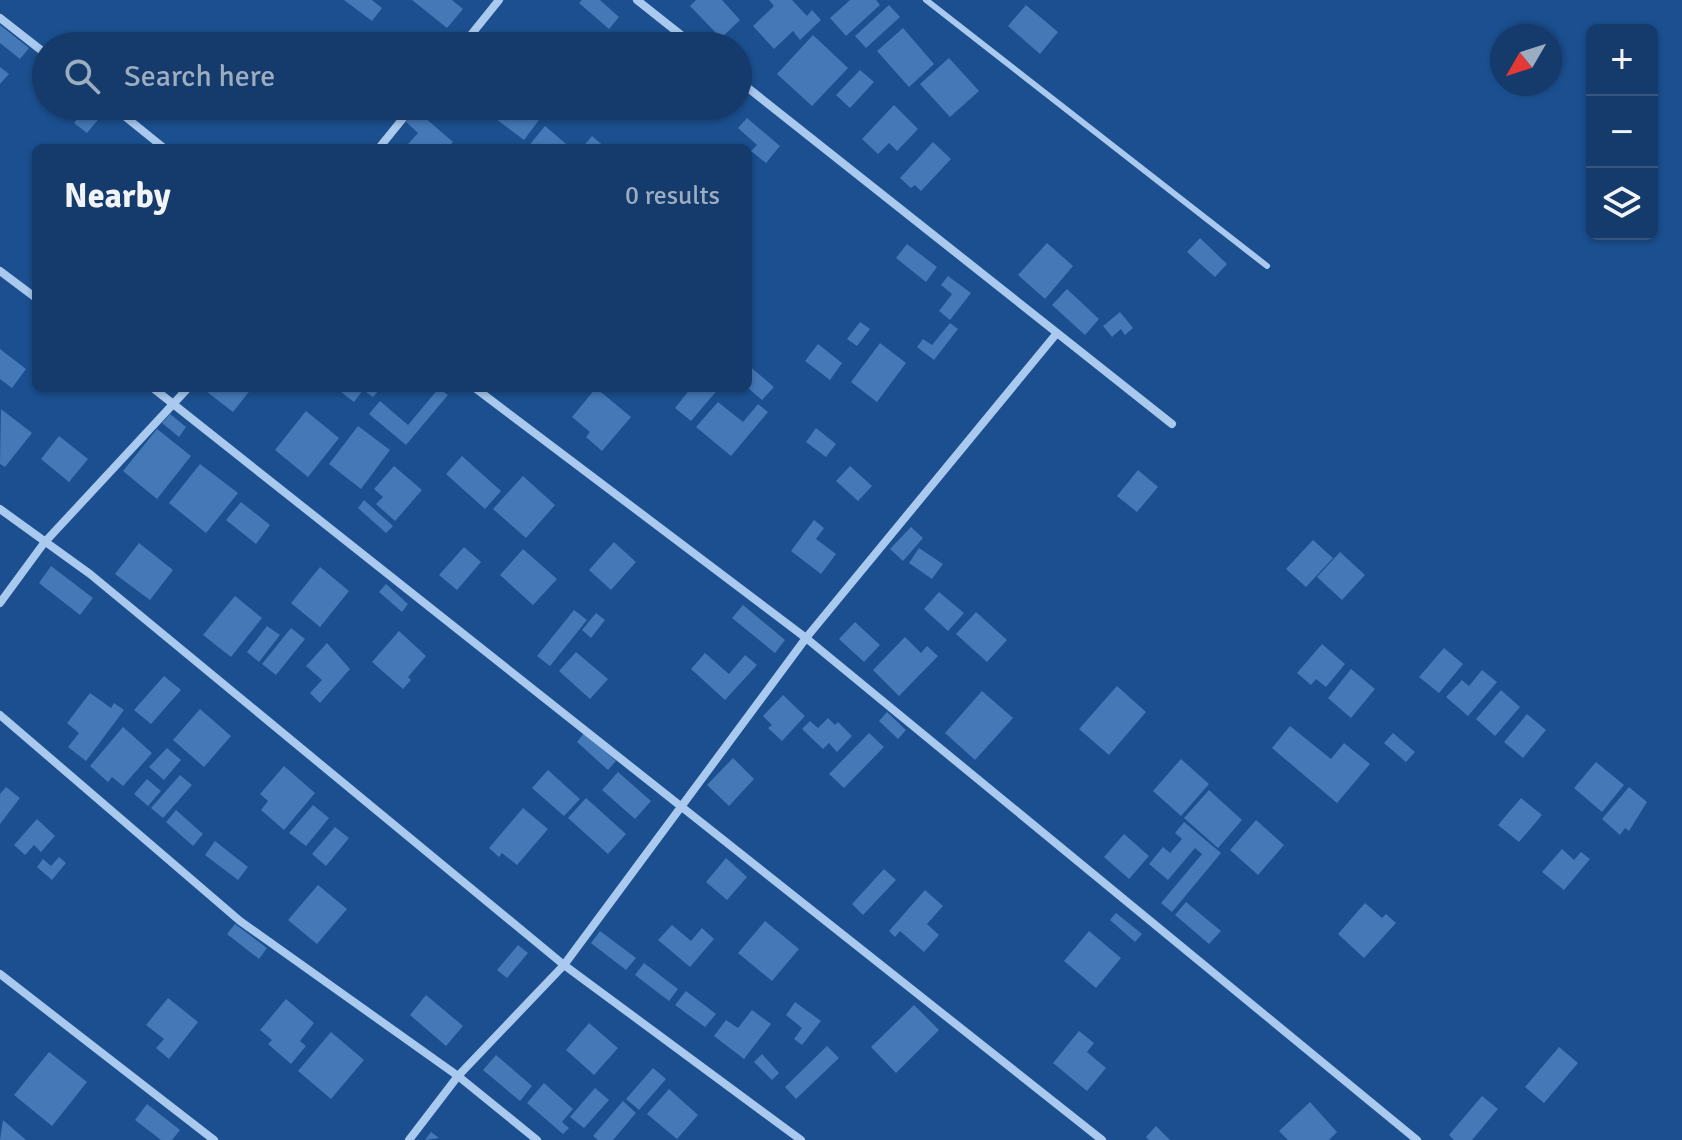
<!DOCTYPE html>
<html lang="en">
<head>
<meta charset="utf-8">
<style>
	body { margin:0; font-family:Signika,sans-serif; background:#1d4271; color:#f1f3f6 }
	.controls { position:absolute; right:24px; top:24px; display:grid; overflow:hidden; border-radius:12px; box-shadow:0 2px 6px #0004 }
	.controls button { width:72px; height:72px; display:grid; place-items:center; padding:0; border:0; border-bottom:2px solid #33557e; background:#143b6b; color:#f1f3f6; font:40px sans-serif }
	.compass { position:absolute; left:1490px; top:24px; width:72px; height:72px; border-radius:50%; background:#143b6b; box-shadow:0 2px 6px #0004; rotate:231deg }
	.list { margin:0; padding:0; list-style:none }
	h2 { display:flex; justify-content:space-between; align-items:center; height:104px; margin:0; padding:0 32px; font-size:34px }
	h2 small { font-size:26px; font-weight:400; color:#9dadc1 }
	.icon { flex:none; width:44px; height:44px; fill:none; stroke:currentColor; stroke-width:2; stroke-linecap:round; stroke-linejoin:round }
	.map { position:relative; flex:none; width:1682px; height:1140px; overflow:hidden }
	.search { position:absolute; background:#143b6b; box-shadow:0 2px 6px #0004; left:32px; top:32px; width:720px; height:88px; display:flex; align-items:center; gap:20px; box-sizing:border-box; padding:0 28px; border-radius:44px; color:#9dadc1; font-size:30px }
	.panel { position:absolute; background:#143b6b; box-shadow:0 2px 6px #0004; left:32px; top:144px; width:720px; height:248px; border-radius:12px }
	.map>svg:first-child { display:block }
</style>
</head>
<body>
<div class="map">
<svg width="1682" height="1140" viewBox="0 0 1682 1140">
	<rect width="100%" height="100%" fill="#1b4f8f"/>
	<path fill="#4478b7" d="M344,0H372L382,8L372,21Z
		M412,0H452L463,9L447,28Z
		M582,0H600L619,17L609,29L579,3Z
		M696,0H722L740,20L721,38L690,6Z
		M769,0H792L807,16L812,10L821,20L800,40L793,31L774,49L753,26L774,6Z
		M850,0H876L880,5L846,36L830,18Z
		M889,5L900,17L866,48L855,36Z
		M1026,5L1058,32L1040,54L1008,26Z
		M0,25L29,48L20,59L0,43Z
		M903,28L934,64L909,87L877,51Z
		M813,35L848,68L812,106L777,74Z
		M949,58L979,91L950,117L920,84Z
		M0,67L9,74L0,84Z
		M860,70L874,82L850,108L836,95Z
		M894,105L918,129L897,151L889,143L878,154L862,139Z
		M82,106H102L106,110L87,133L74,123L85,109Z
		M494,106H546L548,108L524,140L488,113Z
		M711,106H731L723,116Z
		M416,110L453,142L448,148H413L408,144L418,133L406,122Z
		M747,118L780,146L766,163L751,151L757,145L738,128Z
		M545,126L571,148H527Z
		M592,136L606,148H582Z
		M933,142L951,159L921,191L915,185L911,188L900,178Z
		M1200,238L1227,264L1215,277L1187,252Z
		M1047,243L1073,266L1045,299L1018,275Z
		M907,244L937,267L926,282L896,258Z
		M948,276L971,293L950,320L939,311L952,294L941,285Z
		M1067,289L1099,319L1085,335L1052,305Z
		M1120,312L1133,328L1125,335L1121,329L1112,337L1103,326Z
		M860,322L870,329L857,346L847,339Z
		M950,323L958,329L934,360L917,347L923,339L932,345Z
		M880,343L906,363L877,402L851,382Z
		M818,344L842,363L830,380L805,361Z
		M0,349L26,369L12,388L0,379Z
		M748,365L774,387L762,400L748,388Z
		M202,388H252L233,412Z
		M336,388H381L373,397L363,390L354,402Z
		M439,388L448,395L406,445L369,414L380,401L408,425Z
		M596,388L631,417L602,451L586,437L590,432L572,417Z
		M691,388H719L691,421L675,408Z
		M718,402L743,422L758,404L768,412L731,456L696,427Z
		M1,409L32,433L5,467L0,464Z
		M306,411L339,438L308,477L275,450Z
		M170,414L186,427L179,437L162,423Z
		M358,426L390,450L361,489L329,464Z
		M816,428L836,444L826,457L806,442Z
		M157,429L191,456L157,499L123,471Z
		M59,436L88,459L69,482L41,459Z
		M462,456L501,491L485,509L446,474Z
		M200,464L238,493L206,533L169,503Z
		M394,466L422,490L395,521L376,504L383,497L374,489Z
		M850,466L872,486L858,501L836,481Z
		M1138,470L1158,487L1137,512L1117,496Z
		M523,476L555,505L526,538L493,509Z
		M364,500L393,526L386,533L358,508Z
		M241,502L270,525L256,544L226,520Z
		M814,520L824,528L816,539L836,554L821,574L791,551Z
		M911,527L923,538L903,561L890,549Z
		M1313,540L1333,558L1306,587L1286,569Z
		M614,542L636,562L611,590L589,570Z
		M139,543L173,570L150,600L115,574Z
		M464,547L481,562L457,590L439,575Z
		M919,548L943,564L932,579L909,563Z
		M523,549L557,579L533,605L500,575Z
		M1340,552L1365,575L1342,600L1317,577Z
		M51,566L93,598L80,615L39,583Z
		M320,567L349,591L320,627L291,603Z
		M386,584L408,604L402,612L379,592Z
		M939,592L964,613L948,631L924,609Z
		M235,596L262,618L231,657L203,635Z
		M743,605L785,640L775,653L732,618Z
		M574,610L587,620L550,666L537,656Z
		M976,612L1007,640L987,662L956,634Z
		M596,613L605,620L591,638L582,630Z
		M855,622L880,645L864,662L839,639Z
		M267,626L280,635L259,662L247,652Z
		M291,628L305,639L276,675L262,664Z
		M399,631L426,656L408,677L411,680L403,689L372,662Z
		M905,637L921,653L927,646L938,656L899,696L873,670Z
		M327,643L350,669L320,703L310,693L322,680L306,666Z
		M1322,644L1345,664L1326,687L1316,679L1311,685L1297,673Z
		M1444,648L1463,664L1439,693L1419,677Z
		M576,652L608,679L590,699L559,671Z
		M705,653L729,674L745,655L757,665L725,700L691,669Z
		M1351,669L1375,689L1351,718L1328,698Z
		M1482,670L1497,682L1468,716L1446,697L1462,680L1469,686Z
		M164,676L181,690L151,724L134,710Z
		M1117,686L1146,712L1109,755L1079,729Z
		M1501,690L1520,707L1495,736L1476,719Z
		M982,691L1013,718L975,760L945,733Z
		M90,693L111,708L114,703L124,710L86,761L68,747L79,733L67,723Z
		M783,695L805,716L782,741L768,728L772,725L763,716Z
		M200,709L231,736L204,767L173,740Z
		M887,712L906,730L898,739L879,721Z
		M1527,714L1546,730L1523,758L1504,742Z
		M828,718L835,725L838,722L852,736L837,752L829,743L823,749L802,729L810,721L818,728Z
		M1290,726L1331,759L1344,743L1370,764L1337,803L1272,748Z
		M123,727L152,753L123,786L112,777L108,782L90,766Z
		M584,733L616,761L608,770L577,742Z
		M869,733L884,747L844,788L829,774Z
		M1393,733L1415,752L1406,762L1384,743Z
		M167,748L181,760L164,780L149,767Z
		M733,758L754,779L729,806L707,785Z
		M1181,759L1209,784L1181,816L1153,791Z
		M1596,762L1624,785L1602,812L1574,788Z
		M284,766L315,793L284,830L261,810L268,801L260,794Z
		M548,770L580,799L564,816L532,788Z
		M618,772L651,801L635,819L602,790Z
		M180,775L192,785L163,818L151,808Z
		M147,779L161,791L148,806L134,794Z
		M6,787L20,798L0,824V794Z
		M1629,787L1647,802L1629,831L1625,828L1620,835L1602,819Z
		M1209,790L1242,820L1218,848L1184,818Z
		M586,798L626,834L608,854L568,818Z
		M1521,798L1542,815L1519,842L1498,825Z
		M313,805L329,818L306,846L289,833Z
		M523,808L548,829L517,865L502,853L499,857L489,848Z
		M176,810L203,834L193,846L166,822Z
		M37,819L55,836L41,852L34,845L25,855L14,845Z
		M1256,820L1284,845L1258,875L1230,850Z
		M1184,822L1221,853L1172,912L1161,903L1202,854L1195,848L1168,880L1149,864L1163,847L1170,853L1182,839L1175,833Z
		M335,827L349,838L326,866L312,854Z
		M1124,834L1149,856L1129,879L1104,857Z
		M215,841L248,867L238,880L205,855Z
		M1562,849L1574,860L1581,852L1590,859L1564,890L1542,872Z
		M59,857L66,863L52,880L37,867L43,859L51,866Z
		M726,858L747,877L727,900L706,882Z
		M884,869L896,880L863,915L852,904Z
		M318,885L347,909L317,944L288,920Z
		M925,890L943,906L927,924L939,935L924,952L900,931L895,937L889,931Z
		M1186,902L1221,931L1209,944L1175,915Z
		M1365,903L1382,918L1386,914L1396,923L1364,958L1338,934Z
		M1116,913L1142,934L1135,942L1110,920Z
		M765,921L799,949L772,981L738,953Z
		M235,924L267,948L259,959L227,934Z
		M672,925L691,941L702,928L714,939L690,967L658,940Z
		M600,931L636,958L626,970L591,943Z
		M1089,931L1121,958L1096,988L1064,961Z
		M518,945L528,953L507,978L497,970Z
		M644,963L678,989L669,1001L635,975Z
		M686,991L716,1014L705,1027L675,1005Z
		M426,995L463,1026L446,1046L410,1015Z
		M168,998L198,1022L169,1059L156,1048L164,1039L146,1025Z
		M286,999L314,1023L300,1041L306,1046L291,1064L268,1044L272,1040L260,1030Z
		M795,1002L821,1021L802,1045L794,1039L802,1028L786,1015Z
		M914,1005L939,1030L896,1073L871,1047Z
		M752,1010L771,1024L744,1059L714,1036L726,1020L738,1028Z
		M589,1023L618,1048L594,1075L566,1050Z
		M1079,1031L1094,1043L1087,1052L1106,1068L1087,1091L1053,1063Z
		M331,1032L364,1060L331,1099L298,1071Z
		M827,1046L839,1058L796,1099L785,1087Z
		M1559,1047L1578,1063L1544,1103L1525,1087Z
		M49,1052L87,1082L52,1126L14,1095Z
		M762,1054L779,1073L772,1080L754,1062Z
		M496,1055L532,1086L520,1101L483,1070Z
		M653,1068L666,1079L639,1110L626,1099Z
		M544,1083L573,1109L562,1122L569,1128L563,1134L527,1103Z
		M595,1088L609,1100L584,1128L570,1117Z
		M669,1089L698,1115L677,1139L647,1114Z
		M1482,1096L1498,1109L1472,1140H1454L1449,1135Z
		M623,1101L636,1113L613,1140H598L593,1136Z
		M1310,1102L1337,1132L1329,1140H1288L1279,1131Z
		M147,1104L180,1130L172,1140H161L135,1120Z
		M3,1120L26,1140H0Z
		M1156,1126L1170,1140H1149L1146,1137Z
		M431,1132L439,1138L425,1140Z"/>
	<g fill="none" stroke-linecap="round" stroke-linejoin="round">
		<path stroke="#a9c9ee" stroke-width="6" d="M926,0L1267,266"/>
		<path stroke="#a9c9ee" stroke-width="8" d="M637,0L695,46
			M0,18L46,54
			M462,46L499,0
			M738,80L1172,424
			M112,106L164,148
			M379,148L413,106
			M0,271L36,298
			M153,388L1102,1140
			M475,388L806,638L1417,1140
			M0,509L90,574L564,965L801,1140
			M0,603L44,543L188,388
			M0,715L240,921L458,1076L537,1140
			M0,974L214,1140
			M409,1140L458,1076L564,965L806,638L1057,333"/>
	</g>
</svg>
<div class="controls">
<button>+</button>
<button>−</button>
<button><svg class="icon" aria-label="layers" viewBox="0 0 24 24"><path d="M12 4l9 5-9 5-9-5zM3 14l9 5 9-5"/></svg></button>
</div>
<svg class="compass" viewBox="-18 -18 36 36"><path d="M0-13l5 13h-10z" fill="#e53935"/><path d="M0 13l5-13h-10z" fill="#9dadc1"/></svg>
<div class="search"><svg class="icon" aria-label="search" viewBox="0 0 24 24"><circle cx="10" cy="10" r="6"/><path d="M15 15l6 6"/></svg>Search here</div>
<section class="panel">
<h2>Nearby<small>0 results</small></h2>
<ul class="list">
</ul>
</section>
</div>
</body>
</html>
